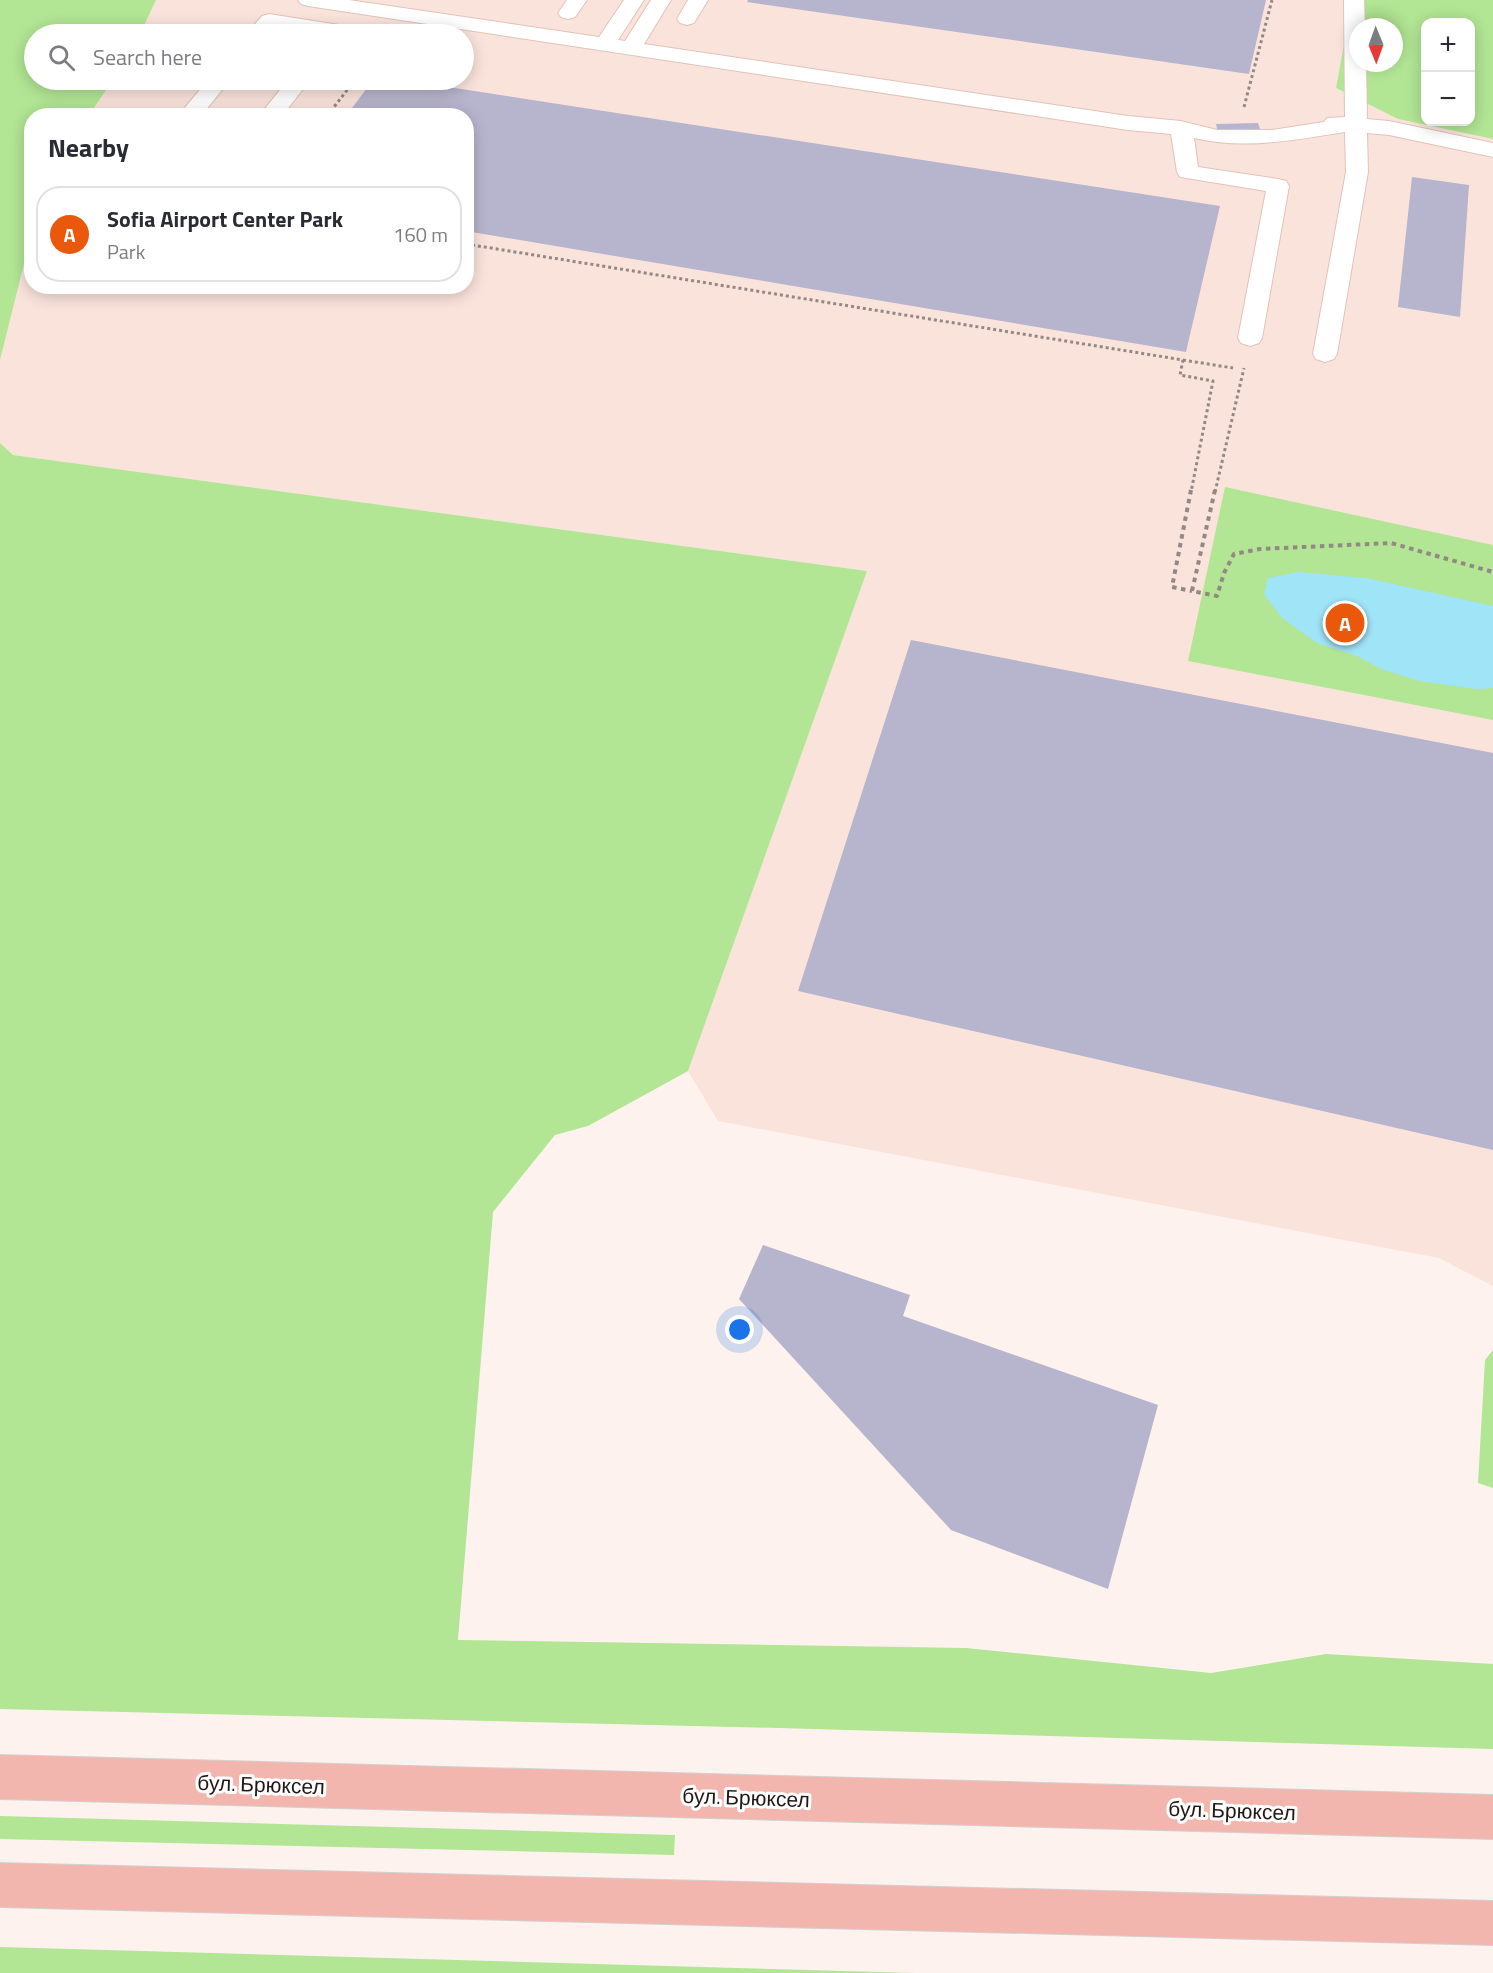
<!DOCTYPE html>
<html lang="en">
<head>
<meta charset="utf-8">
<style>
	body { margin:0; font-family:"Titillium Web",sans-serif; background:#f7f7f7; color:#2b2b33 }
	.controls { position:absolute; right:18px; top:18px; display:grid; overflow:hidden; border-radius:12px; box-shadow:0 3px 15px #0003 }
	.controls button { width:54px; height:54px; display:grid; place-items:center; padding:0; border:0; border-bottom:2px solid #e1e1e2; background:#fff; color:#2b2b33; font:30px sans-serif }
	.compass { position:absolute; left:1349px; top:18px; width:54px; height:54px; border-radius:50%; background:#fff; box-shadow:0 3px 15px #0003; rotate:179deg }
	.you { position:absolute; left:740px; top:1330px; width:21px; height:21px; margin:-15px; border:4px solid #fff; border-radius:50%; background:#1a73e8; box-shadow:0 0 0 9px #1a73e833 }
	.badge { display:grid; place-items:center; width:39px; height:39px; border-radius:50%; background:#ea580c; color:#fff; font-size:20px; font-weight:700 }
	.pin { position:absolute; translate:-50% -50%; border:3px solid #fff; box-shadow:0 2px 6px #0006 }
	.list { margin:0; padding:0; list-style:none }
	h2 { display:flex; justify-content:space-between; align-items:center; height:78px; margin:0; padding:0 24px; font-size:26px }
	h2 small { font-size:20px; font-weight:400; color:#7c7c81 }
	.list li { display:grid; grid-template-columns:39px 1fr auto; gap:18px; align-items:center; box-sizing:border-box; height:96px; margin:0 12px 12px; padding:0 12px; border:2px solid #e1e1e2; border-radius:24px }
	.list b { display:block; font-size:22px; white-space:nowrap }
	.list p { margin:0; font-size:20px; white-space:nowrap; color:#7c7c81 }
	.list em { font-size:20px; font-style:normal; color:#7c7c81 }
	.icon { flex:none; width:33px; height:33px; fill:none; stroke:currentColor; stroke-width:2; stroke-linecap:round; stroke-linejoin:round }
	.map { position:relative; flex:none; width:1493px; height:1973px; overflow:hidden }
	.search { position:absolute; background:#fff; box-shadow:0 3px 15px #0003; left:24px; top:24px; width:450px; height:66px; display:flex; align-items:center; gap:15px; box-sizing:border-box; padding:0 21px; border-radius:33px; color:#7c7c81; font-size:22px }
	.panel { position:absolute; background:#fff; box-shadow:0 3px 15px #0003; left:24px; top:108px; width:450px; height:186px; border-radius:24px }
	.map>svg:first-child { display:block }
</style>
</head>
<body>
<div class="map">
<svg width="1493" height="1973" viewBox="0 0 1493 1973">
	<rect width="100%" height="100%" fill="#fef2ee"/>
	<path fill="#fae3db" d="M156,0H1352L1336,88L1398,119L1493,139V1286L1439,1258L718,1121L688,1071L867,571L13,455L0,443V360L31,236L32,286H466V116L89,115L113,80H464V34H140Z"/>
	<path fill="#b2e594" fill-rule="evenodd" d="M0,0H156L140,34H34V80H113L89,115L32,116L31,236L0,360Z
		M1352,0H1493V139L1398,119L1336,88ZM1426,22H1470V122H1426ZM1358,27H1394V63H1358Z
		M0,443L13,455L867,571L688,1071L588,1126L555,1135L493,1212L458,1640L966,1648L1211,1673L1326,1654L1493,1664V1749L779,1728L0,1709Z
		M1225,487L1493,545V720L1188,661Z
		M1493,1350V1488L1478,1483L1485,1360Z
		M0,1816L675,1835L674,1855L0,1839Z
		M0,1947L915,1973H0Z"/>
	<path fill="#a0e4f8" d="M1299,572L1366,578L1493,606V688L1476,689L1419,681L1381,669L1357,656L1317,643L1282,618L1264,594L1268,578Z"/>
	<path fill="#b7b4cd" d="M748,0H1266L1249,74L747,2Z
		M373,80H403L1220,206L1186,352L466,231V116H346Z
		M1258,123L1261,132L1218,133L1216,124Z
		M1412,177L1469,185L1460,317L1398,307Z
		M911,640L1493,753V1150L798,991Z
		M763,1245L910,1295L903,1316L1158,1405L1108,1589L951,1530L739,1299Z"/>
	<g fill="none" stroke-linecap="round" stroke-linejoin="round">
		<g stroke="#e0c3b8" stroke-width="2">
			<path id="minor" d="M298,0H349L599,37L624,0H644L618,40L625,41L651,0H671L644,44L1128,116L1181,121L1217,130H1272L1324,122L1327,118L1345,117L1344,0H1364L1365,27H1358V63H1366L1367,119L1389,121L1493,143V157L1389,135L1367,133L1368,172L1337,354L1334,359L1325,362L1316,359L1313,354L1346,172L1345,132C1295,140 1244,150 1194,138L1198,167L1278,179L1286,181L1289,186L1262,338L1259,343L1250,346L1241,343L1238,338L1266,191L1180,177L1177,172L1171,134L1128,130L308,6L301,4Z
				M567,0H587L575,17L568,19L561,17L558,13Z
				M688,0H708L694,23L687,25L680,23L677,19Z
				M269,14L339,25L346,27L349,31L347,34H322L274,27L267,34H246L262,16Z
				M208,80H230L201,116H178Z
				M288,80H310L282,116H259Z"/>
		</g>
		<g stroke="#d3d1d0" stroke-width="2">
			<path id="major" d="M0,1755L1493,1795V1839L0,1799Z
				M0,1863L1493,1901V1945L0,1907Z"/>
		</g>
		<path stroke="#938884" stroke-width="3" stroke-dasharray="3 3" stroke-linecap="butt" d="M1244,107L1272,0
			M327,116L355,80
			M466,244L1183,360L1180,375L1213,381L1191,492
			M1183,360L1233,368
			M1215,492L1244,368"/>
		<path stroke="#938884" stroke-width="4" stroke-dasharray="4.5 4.5" stroke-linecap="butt" d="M1191,490L1172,587L1192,591
			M1215,490L1192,591L1217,596L1224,573L1234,554L1260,549L1391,543L1493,572"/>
		<use href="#minor" fill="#fff" fill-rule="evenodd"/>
		<use href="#major" fill="#f2b6af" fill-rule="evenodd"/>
	</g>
	<g text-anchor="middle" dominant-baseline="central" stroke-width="6" stroke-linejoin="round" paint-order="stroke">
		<g font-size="21" fill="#211713" stroke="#fff">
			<text transform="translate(261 1784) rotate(2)">бул. Брюксел</text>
			<text transform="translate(746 1797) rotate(2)">бул. Брюксел</text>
			<text transform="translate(1232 1810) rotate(2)">бул. Брюксел</text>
		</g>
	</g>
</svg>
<div class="controls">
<button>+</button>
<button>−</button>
</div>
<svg class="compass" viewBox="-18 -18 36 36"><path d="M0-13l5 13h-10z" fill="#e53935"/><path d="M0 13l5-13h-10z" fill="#7c7c81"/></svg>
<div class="you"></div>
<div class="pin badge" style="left:1345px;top:623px">A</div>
<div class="search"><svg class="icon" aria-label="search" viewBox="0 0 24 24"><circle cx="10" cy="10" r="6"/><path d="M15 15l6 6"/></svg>Search here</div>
<section class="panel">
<h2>Nearby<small></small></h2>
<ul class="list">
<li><span class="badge">A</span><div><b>Sofia Airport Center Park</b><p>Park</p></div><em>160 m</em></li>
</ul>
</section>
</div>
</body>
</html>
